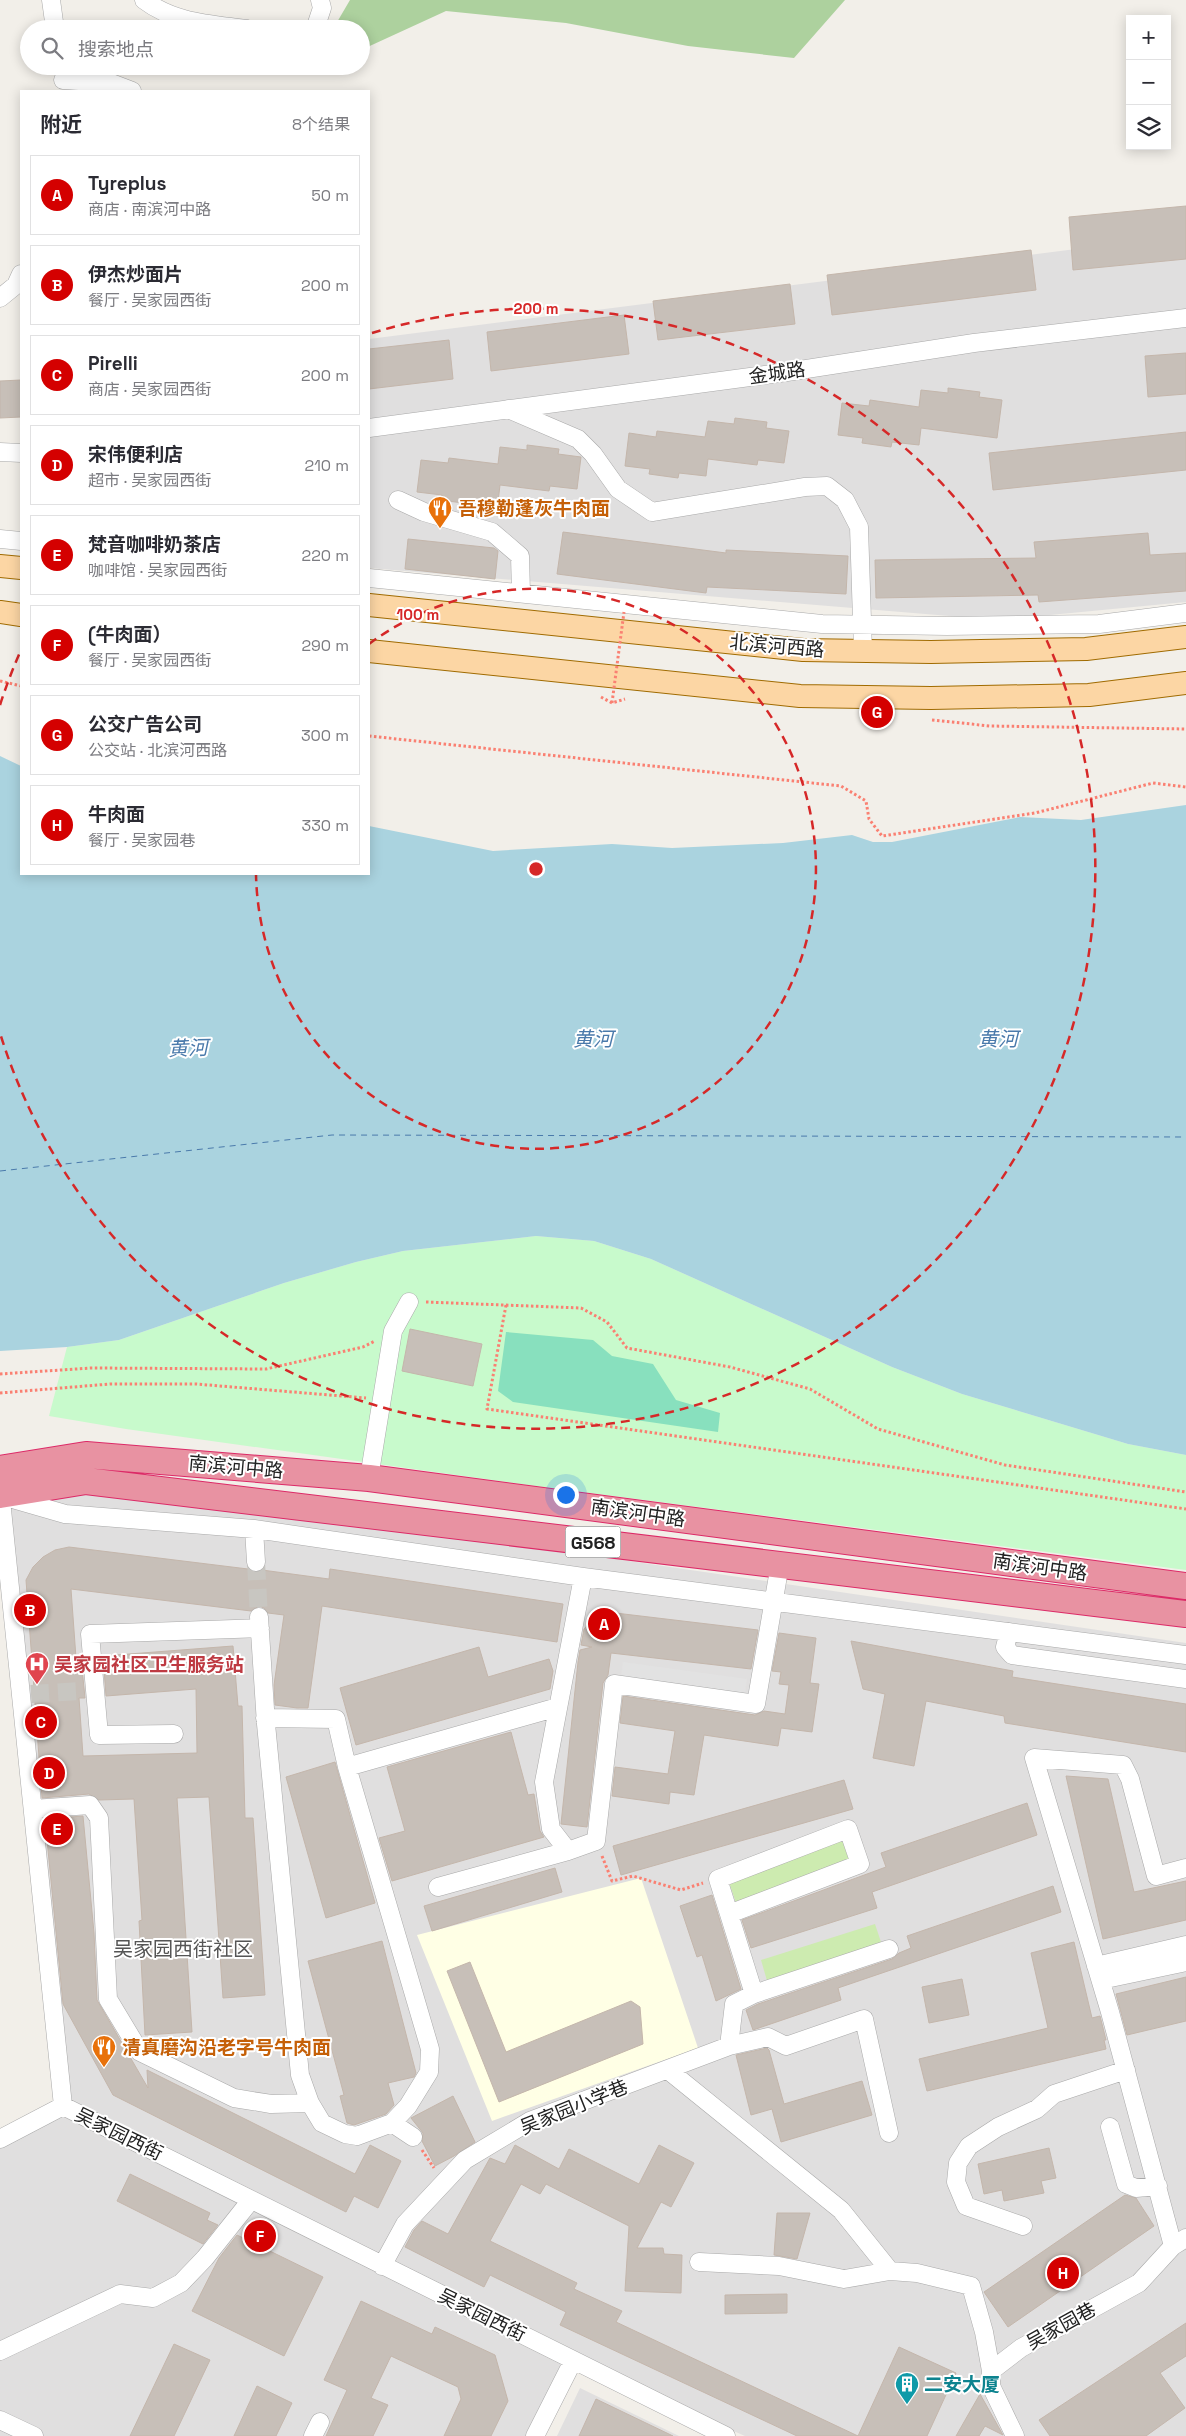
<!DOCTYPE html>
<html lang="zh">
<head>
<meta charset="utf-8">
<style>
	body { margin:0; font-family:"Space Grotesk","Noto Sans SC",sans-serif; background:#f7f7f7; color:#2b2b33 }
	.controls { position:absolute; right:15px; top:15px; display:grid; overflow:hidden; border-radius:0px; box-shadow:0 2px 12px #0003 }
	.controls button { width:45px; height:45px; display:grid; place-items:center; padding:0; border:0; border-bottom:1px solid #e1e1e2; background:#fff; color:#2b2b33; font:25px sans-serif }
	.you { position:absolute; left:565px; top:1494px; width:18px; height:18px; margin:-12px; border:4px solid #fff; border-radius:50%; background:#1a73e8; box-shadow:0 0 0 8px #1a73e833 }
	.badge { display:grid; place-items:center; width:32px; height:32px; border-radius:50%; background:#d40000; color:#fff; font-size:16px; font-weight:700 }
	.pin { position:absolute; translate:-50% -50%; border:2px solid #fff; box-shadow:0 1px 5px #0006 }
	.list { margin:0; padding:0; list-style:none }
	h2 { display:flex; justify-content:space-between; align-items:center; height:65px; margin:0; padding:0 20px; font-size:21px }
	h2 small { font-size:16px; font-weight:400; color:#7c7c81 }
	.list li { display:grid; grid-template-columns:32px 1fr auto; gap:15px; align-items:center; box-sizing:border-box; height:80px; margin:0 10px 10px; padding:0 10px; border:1px solid #e1e1e2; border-radius:0px }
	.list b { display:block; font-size:19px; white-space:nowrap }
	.list p { margin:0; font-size:16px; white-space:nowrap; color:#7c7c81 }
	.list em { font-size:16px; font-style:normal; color:#7c7c81 }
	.icon { flex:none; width:28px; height:28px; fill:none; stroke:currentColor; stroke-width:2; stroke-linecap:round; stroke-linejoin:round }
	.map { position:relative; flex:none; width:1186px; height:2436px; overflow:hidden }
	.search { position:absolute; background:#fff; box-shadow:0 2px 12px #0003; left:20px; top:20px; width:350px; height:55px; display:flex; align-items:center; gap:12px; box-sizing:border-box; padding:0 18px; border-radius:28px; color:#7c7c81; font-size:19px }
	.panel { position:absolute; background:#fff; box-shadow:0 2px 12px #0003; left:20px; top:90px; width:350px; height:785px; border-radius:0px }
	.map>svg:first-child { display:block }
</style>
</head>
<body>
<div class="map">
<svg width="1186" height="2436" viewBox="0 0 1186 2436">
	<rect width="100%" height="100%" fill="#f2efe9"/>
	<path fill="#e0dfdf" d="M1186,235V602L998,620L369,568V339Z
		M86,1481L1186,1643V2436H745L573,2361L535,2436H0V2139L63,2106L1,1495Z
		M580,2388L679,2436H557Z"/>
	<path fill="#ffffe5" d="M641,1878L698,2048L492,2121L417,1935Z"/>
	<path fill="#cdebb0" d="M842,1839L850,1863L736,1903L728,1879Z
		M875,1924L883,1948L768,1984L761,1960Z"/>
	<path fill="#add19e" d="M350,0H845L794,58L688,46L566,23L446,11L361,50V29H333Z"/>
	<path fill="#c8facc" d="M536,1236L594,1241L651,1259L892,1367L962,1394L1128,1444L1186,1455V1570L520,1484L126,1429L49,1416L67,1347L119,1340L284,1283L356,1262L403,1251Z"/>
	<path fill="#88e0be" d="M506,1332L593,1340L612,1356L653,1364L676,1400L720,1413L718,1432L513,1402L498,1391Z"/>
	<path fill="#e2e2e2" d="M623,1662L747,1679L744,1701L620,1684Z"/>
	<path fill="#aad3df" d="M0,756L21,766V874H369V826L493,851L612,844L672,848L783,843L852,835L873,842H892L1020,817L1081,820L1186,805V1455L1128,1444L962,1394L892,1367L651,1259L594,1241L536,1236L403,1251L356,1262L284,1283L119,1340L67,1347L0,1351Z"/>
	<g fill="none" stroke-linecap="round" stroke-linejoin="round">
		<path stroke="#4a7aab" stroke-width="1" stroke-dasharray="6 5" stroke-linecap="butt" d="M0,1171L332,1135L1186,1137"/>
	</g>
	<path fill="#c7bfb8" stroke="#c4b6ab" d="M1186,206V259L1073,270L1069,217Z
		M1031,250L1036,290L832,315L827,275Z
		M790,284L795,324L658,340L653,301Z
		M624,315L629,354L491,371L487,332Z
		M449,340L453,379L369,389V349Z
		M1186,353V394L1148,397L1145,356Z
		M21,380V417L0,418V381Z
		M948,388L980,392L979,397L1002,400L997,438L921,428L919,445L892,442L891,447L862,443L863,438L838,435L842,403L869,406L870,400L919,407L921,390L948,393Z
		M735,418L767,422L766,428L789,431L784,463L758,460L757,465L708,459L706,476L679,473L678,478L649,474L650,469L625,466L629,433L656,437L657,431L705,437L708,421L734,424Z
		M1186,432V470L993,490L989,453Z
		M527,445L559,449L558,454L581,457L577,489L550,486L549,491L500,485L498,502L471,499L470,504L441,500L442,495L417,492L421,460L448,463L449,458L498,464L500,447L527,450Z
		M563,532L726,553V550L848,556L846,594L707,587L706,593L557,574Z
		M1148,533L1150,555L1186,553V591L1039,602L1038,595L876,598L875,560L1036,558L1034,542Z
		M408,539L494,548L498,551L495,579L405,569Z
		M410,1329L482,1344L473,1386L402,1371Z
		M69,1547L248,1569L256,1573L262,1570L329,1579L330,1569L563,1604L557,1642L322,1606L308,1708H297L275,1705L274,1685L284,1615L268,1613L264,1608L259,1606L251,1611L71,1589L76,1658H81L85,1698H79L83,1756L197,1753L196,1689L106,1696L103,1656L233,1646L238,1706H242L245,1818H253L265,1995L223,1998L209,1797L177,1798L192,2032L145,2035L139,1921L142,1920L134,1799L99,1800L89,1794L42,1798L26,1580L33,1567L43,1557L55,1550Z
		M607,1612L758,1630L751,1669L611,1653L608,1675L603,1683L587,1827L561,1824L578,1662L580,1650L592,1647L581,1645L584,1629L597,1615Z
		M779,1633L816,1638L810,1683L819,1684L812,1732L781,1728L778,1746L704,1735L694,1795L670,1792L669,1804L612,1796L615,1767L668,1774L675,1731L620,1723L623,1696L755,1715L764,1711L785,1714L789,1685L779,1684L781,1672L772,1671Z
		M851,1641L1013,1671L1012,1677L1186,1704V1752L1005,1723L1004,1716L926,1701L914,1766L873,1758L885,1694L863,1689Z
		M479,1647L488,1677L549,1659L553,1671L550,1689L356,1745L340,1688Z
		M511,1732L528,1795L534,1794L540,1831L544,1837L392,1881L379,1838L405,1831L387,1767Z
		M335,1762L375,1903L326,1918L286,1777Z
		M1066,1776L1108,1779L1134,1892L1186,1881V1920L1103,1939Z
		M844,1780L853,1809L621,1875L613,1846Z
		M1027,1803L1037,1835L872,1892L877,1908L751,1948L742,1920L886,1867L881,1853Z
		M83,1816L94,1933L97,2000L148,2088L147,2070L355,2174L370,2145L401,2161L378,2208L354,2196L346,2212L113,2095L63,2004L45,1819Z
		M555,1868L562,1892L432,1931L424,1906Z
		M1053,1886L1061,1912L838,1988L841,2000L753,2030L746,2010L758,2004L892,1959L899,1953L911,1948L907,1936Z
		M712,1895L741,1989L716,2001L702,1955L697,1957L680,1906Z
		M382,1941L416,2073L414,2077L388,2083L394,2105L386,2114L354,2125L347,2123L340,2096L344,2095L308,1961Z
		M1074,1942L1092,2018L1100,2016L1106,2040H1104L1106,2049L927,2091L919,2059L1048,2028L1031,1953Z
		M470,1962L506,2052L631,2001L640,2007L643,2044L499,2102L447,1971Z
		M1186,1977V2021L1127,2035L1116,1994Z
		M962,1979L969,2015L929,2023L922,1987Z
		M767,2048L769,2050L784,2104L862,2081L872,2115L781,2142L772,2109L751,2115L736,2055Z
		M453,2096L475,2142L454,2156L435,2166L422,2141L423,2133L411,2118Z
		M515,2145L559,2169L569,2149L639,2184L659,2145L694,2163L671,2207L661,2202L637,2248H663L664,2254L682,2255L681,2293L625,2291L629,2226L546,2184L540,2194L521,2184L490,2241L577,2283L574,2289L622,2311L616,2322L858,2436L899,2347L956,2373L927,2436H797L560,2325L566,2312L490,2275L484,2287L405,2247L414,2230L422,2221L448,2234L490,2158L505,2164Z
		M1049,2148L1056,2178L1041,2181L1044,2193L1004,2201L1002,2190L984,2194L978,2164Z
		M130,2174L210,2213L207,2220L218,2225L203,2244L117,2201Z
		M1125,2195L1136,2198L1154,2226L1008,2327L984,2292Z
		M777,2213H810L797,2259L774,2255Z
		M237,2235L323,2277L284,2356L192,2311L219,2258Z
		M787,2294V2313L725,2314V2295Z
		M361,2301L432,2334L435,2327L495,2355L508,2401L491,2436H444L461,2399L458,2387L391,2356L371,2398L388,2405L373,2436H326L347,2390L324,2380Z
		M1186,2323V2356L1160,2373L1185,2408L1146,2436H1050L1039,2420Z
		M174,2344L210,2360L174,2436H130Z
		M257,2386L292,2403L276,2436H234Z
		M980,2394L1003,2435L985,2426L979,2436H956Z
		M596,2399L673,2436H579Z"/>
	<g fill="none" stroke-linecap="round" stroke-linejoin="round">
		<path stroke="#c8c6c1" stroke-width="18" stroke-dasharray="18 9" stroke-linecap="butt" d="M256,1562L259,1617
			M31,1694L81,1691"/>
		<g stroke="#a9a9a9" stroke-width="19">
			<path id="minor" d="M51,0L55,29
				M144,0C174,23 211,24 247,29
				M311,29L316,26L322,8L320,0
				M63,80L111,83L132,91
				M0,298L16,285L21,274
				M508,409L578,439L593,454L618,489L652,512L805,487L827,486L845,500L859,527L863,651
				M369,428L787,372L974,343L1186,318
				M0,452L21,453
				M398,500L424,512L492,532L520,556L521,593
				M0,539L21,541
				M369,578L822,624L947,626L1099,624L1186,613
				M369,1478L393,1331L409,1302
				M0,1490L63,2106L726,2436
				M6,1497L65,1514L254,1529L583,1577L1186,1655
				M254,1529L256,1562
				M583,1577L544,1782L551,1829L568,1851L596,1841L614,1684L756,1704L780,1564
				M259,1617L266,1724L300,2075L310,2103L322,2123L345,2134L357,2136L392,2123L408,2106L429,2072L430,2049L347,1767L336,1719L265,1718
				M1009,1632L1005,1647L1012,1655L1186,1679
				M174,1734L99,1735L90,1634L260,1628
				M347,1767L558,1707
				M33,1809L90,1805L99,1818L108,1999L140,2052L234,2098L271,2104L310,2103
				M848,1829L860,1864L729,1914L718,1879Z
				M438,1887L568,1851
				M729,1914L754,1994L734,2004L729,2046
				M1096,1966L1186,1945
				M1101,1980L1186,1962
				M754,1994L889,1949
				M668,2070L841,2210L890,2271L917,2273L971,2286L984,2332L991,2371
				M392,2123L413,2137
				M1110,2127L1126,2184L1136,2188L1158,2186
				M0,2139L63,2106
				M1023,2226L966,2206L956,2182L958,2163L969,2146L998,2127L1037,2109L1054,2094L1126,2070
				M1173,2246L1110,2012L1034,1758L1123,1765L1130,1779L1156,1876L1186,1868
				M699,2262L779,2266L844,2279L890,2271
				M382,2266L405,2224L465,2160L530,2121L729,2046L768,2037L786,2046L864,2019L889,2133
				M0,2351L120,2294L153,2298L181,2283L205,2258L251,2200
				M0,2420L34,2436
				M313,2436L320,2422
				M535,2436L573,2361
				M1015,2436L991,2386V2371L1021,2348L1139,2283L1173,2246L1186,2238"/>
		</g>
		<g stroke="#a06b00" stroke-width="24">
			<path id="major" d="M0,566L21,568
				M369,605L803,650L931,652L1086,649L1186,637
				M0,612L21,615
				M369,651L800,696L931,698L1089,695L1186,683"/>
		</g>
		<g stroke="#dc2a67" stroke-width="28">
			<path id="highway" d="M0,1469L86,1455L369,1478L1186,1586
				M0,1495L86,1481L1186,1614"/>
		</g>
		<path stroke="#fa8072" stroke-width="3" stroke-dasharray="2.5 2.5" stroke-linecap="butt" d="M0,681L21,686
			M601,697L612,703L625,699
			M932,720L990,726L1186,729
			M369,736L841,786L866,801L869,819L882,836L1035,813L1153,783L1186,787
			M426,1302L581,1308L607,1322L627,1348L730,1367L810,1389L878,1429L1005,1465L1186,1492
			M506,1305L487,1409L1186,1509
			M0,1374L91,1368L266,1369L363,1347L375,1341
			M0,1393L110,1384H196L366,1398
			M602,1856L612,1881L633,1876L681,1890L703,1883
			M422,2150L434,2168"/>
		<use href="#minor" stroke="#fff" stroke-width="18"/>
		<use href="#major" stroke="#fcd6a4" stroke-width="22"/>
		<use href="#highway" stroke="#e892a2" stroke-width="26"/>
		<path stroke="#fa8072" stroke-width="3" stroke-dasharray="2.5 2.5" stroke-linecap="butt" d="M612,703L624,612"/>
	</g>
	<g fill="none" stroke="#d62828" stroke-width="2.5" stroke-dasharray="9 6">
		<path d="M369 644A280 280 0 1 1 256 874"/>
		<path d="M0 705A560 560 0 0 1 21 650M372 333A560 560 0 1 1 0 1033"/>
	</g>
	<defs>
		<g id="restaurant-pin" transform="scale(1.25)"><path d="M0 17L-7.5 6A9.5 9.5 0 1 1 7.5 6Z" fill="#e8710a" stroke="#fff"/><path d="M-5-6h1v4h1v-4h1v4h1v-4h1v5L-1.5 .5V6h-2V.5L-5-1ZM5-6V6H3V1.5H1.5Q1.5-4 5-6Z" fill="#fff"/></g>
		<g id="hospital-pin" transform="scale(1.25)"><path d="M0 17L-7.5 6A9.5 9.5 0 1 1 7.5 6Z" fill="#e0444e" stroke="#fff"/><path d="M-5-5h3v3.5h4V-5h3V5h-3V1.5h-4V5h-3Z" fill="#fff"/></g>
		<g id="building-pin" transform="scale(1.25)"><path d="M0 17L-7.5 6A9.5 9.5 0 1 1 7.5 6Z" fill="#0f9aa8" stroke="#fff"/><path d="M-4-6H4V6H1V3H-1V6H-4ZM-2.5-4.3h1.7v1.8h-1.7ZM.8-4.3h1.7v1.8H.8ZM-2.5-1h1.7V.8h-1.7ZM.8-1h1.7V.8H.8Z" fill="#fff"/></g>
	</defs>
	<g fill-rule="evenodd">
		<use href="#restaurant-pin" x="440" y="508"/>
		<use href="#hospital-pin" x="37" y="1664"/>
		<use href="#restaurant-pin" x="104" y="2047"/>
		<use href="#building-pin" x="907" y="2384"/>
	</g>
	<g text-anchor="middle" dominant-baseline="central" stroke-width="4" stroke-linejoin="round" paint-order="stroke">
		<rect fill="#fff" stroke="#646464" stroke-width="1" x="565.5" y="1526.5" width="55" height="31" rx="4"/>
		<g font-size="18" font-weight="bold" fill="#222">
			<text x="593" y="1542">G568</text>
		</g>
		<g font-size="19" fill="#222" stroke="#fff">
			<text transform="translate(777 373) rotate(-8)">金城路</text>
			<text transform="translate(777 646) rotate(5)">北滨河西路</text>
			<text transform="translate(236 1467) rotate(5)">南滨河中路</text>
			<text transform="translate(638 1513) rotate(8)">南滨河中路</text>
			<text transform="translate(1040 1567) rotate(8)">南滨河中路</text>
			<text transform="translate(574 2107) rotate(-22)">吴家园小学巷</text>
			<text transform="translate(119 2134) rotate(26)">吴家园西街</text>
			<text transform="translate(482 2315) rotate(26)">吴家园西街</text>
			<text transform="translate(1061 2326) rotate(-29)">吴家园巷</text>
		</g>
		<g font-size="19" font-weight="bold" fill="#c56008" stroke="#fff" text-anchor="start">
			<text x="458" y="508">吾穆勒蓬灰牛肉面</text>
			<text x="122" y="2047">清真磨沟沿老字号牛肉面</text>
		</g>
		<g font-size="19" font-weight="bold" fill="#be3a42" stroke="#fff" text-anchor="start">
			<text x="54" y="1664">吴家园社区卫生服务站</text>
		</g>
		<g font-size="19" font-weight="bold" fill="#0d838f" stroke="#fff" text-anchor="start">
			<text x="924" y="2384">二安大厦</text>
		</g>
		<g font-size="20" font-style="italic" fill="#4a7aab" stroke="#fff">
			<text x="593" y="1039">黄河</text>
			<text x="998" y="1039">黄河</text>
			<text transform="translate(188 1048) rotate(-2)">黄河</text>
		</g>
		<g font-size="20" fill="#555" stroke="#fff">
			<text x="183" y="1949">吴家园西街社区</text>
		</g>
	</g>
	<circle cx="536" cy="869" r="8" fill="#d62828" stroke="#fff" stroke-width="2.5"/>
	<g font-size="15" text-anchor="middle" font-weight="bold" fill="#d62828" stroke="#fff" stroke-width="4" stroke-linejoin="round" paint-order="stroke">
		<text x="536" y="314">200 m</text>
		<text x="418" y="620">100 m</text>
	</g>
</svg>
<div class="controls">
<button>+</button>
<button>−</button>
<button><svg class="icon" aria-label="layers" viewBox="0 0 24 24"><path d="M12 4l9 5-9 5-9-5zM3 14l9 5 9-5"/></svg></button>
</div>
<div class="you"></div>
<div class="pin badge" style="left:604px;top:1624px">A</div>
<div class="pin badge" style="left:30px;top:1610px">B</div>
<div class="pin badge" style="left:41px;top:1722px">C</div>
<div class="pin badge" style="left:49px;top:1773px">D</div>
<div class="pin badge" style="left:57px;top:1829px">E</div>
<div class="pin badge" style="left:260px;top:2236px">F</div>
<div class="pin badge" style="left:877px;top:712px">G</div>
<div class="pin badge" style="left:1063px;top:2273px">H</div>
<div class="search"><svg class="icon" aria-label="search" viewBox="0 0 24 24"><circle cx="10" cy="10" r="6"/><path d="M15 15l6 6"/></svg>搜索地点</div>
<section class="panel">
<h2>附近<small>8个结果</small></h2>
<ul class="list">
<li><span class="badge">A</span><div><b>Tyreplus</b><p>商店 · 南滨河中路</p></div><em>50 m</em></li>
<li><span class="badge">B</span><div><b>伊杰炒面片</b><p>餐厅 · 吴家园西街</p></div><em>200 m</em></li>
<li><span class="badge">C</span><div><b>Pirelli</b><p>商店 · 吴家园西街</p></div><em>200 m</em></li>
<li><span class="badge">D</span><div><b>宋伟便利店</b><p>超市 · 吴家园西街</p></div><em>210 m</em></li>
<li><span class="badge">E</span><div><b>梵音咖啡奶茶店</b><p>咖啡馆 · 吴家园西街</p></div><em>220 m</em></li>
<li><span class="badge">F</span><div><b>(牛肉面）</b><p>餐厅 · 吴家园西街</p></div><em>290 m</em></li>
<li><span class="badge">G</span><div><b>公交广告公司</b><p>公交站 · 北滨河西路</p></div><em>300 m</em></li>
<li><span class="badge">H</span><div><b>牛肉面</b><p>餐厅 · 吴家园巷</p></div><em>330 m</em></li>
</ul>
</section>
</div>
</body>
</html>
